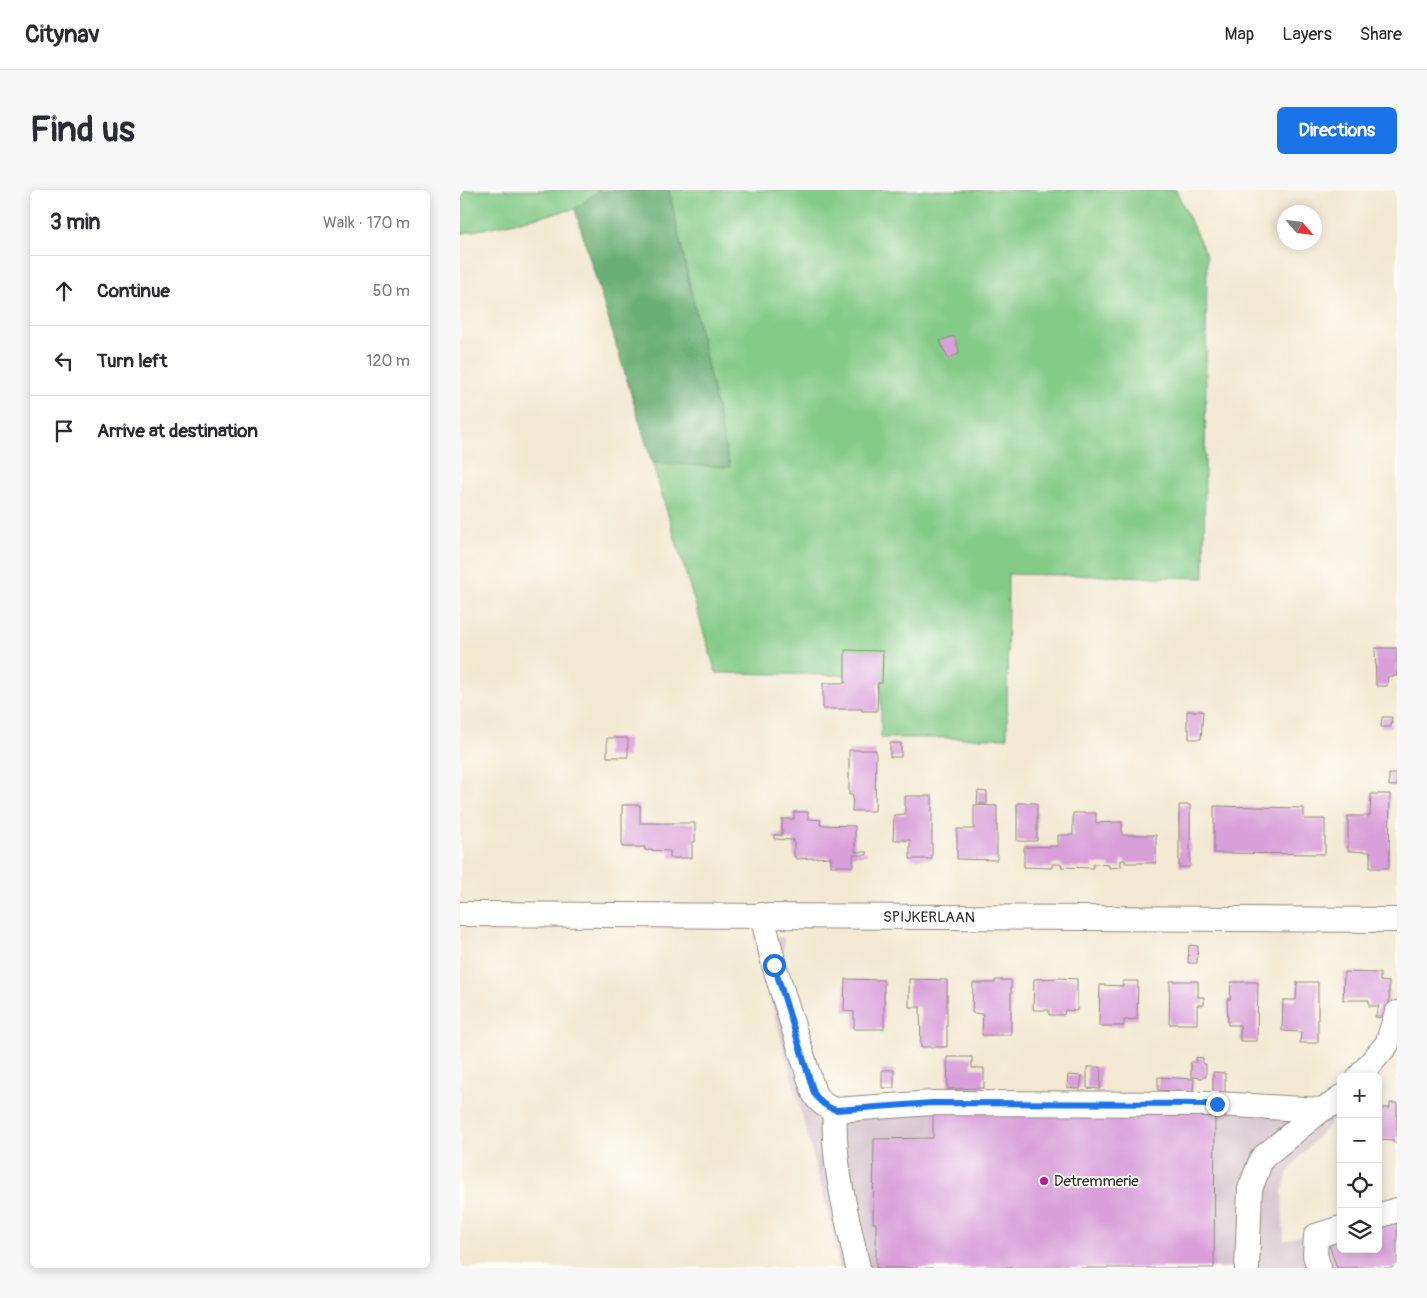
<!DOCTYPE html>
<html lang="en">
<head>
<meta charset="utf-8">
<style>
	body { margin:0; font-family:Pangolin,sans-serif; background:#f7f7f7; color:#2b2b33 }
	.controls { position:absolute; right:15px; bottom:15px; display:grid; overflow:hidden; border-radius:8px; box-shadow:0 2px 12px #0003 }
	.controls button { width:45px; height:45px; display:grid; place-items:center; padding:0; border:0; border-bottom:1px solid #e1e1e2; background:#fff; color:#2b2b33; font:25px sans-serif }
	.compass { position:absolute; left:817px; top:15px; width:45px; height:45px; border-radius:50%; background:#fff; box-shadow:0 2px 12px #0003; rotate:118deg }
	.stop { position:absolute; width:15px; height:15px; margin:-11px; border:4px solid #1a73e8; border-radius:50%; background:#fff }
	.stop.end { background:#1a73e8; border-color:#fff; box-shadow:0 1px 5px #0008 }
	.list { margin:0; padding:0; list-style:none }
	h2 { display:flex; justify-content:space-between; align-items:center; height:65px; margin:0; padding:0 20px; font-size:21px }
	h2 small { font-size:16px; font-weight:400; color:#7c7c81 }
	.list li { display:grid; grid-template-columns:32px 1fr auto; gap:15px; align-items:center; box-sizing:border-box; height:70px; padding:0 20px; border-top:1px solid #e1e1e2 }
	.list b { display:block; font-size:19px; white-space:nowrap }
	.list em { font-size:16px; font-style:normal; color:#7c7c81 }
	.icon { flex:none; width:28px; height:28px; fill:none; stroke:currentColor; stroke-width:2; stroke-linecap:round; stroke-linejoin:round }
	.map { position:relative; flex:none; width:937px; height:1078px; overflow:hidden; border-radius:8px }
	header { display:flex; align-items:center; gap:30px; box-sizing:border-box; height:70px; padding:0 25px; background:#fff; border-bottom:1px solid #e1e1e2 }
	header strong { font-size:24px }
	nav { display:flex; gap:28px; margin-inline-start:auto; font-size:18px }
	.intro { display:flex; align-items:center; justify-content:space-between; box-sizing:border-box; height:120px; padding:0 30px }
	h1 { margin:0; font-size:35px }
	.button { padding:12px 22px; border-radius:8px; background:#1a73e8; color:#fff; font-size:18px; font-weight:700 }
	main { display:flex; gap:30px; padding:0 30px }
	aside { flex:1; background:#fff; border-radius:8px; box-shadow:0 2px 12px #0003 }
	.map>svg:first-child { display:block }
</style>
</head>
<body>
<header>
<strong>Citynav</strong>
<nav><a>Map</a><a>Layers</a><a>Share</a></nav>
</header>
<div class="intro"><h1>Find us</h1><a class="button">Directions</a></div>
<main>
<aside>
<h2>3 min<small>Walk · 170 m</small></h2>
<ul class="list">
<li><svg class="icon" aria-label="ahead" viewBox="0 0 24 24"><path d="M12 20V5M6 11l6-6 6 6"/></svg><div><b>Continue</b></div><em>50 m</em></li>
<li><svg class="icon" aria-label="left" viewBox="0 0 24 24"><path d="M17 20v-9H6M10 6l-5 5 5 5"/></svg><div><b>Turn left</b></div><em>120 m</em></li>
<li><svg class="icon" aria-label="arrive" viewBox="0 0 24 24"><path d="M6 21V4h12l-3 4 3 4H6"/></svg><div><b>Arrive at destination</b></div></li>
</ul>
</aside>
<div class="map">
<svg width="937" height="1078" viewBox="0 0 937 1078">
	<rect width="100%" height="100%" fill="#fdfcf7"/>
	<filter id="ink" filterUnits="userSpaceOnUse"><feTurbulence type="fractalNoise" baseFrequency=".02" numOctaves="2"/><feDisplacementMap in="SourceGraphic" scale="10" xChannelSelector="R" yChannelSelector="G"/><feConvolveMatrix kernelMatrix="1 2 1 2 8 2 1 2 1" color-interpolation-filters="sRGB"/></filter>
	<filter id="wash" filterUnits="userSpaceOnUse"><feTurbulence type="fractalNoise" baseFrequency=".0096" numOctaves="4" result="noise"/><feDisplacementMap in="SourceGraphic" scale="20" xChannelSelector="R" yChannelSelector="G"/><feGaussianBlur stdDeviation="1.12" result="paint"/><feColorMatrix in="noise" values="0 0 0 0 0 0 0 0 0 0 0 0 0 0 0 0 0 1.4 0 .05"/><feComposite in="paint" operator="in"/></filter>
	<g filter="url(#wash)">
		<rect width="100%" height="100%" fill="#f3e9d2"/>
		<path fill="#d1bdc9" d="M294,747H324V777L367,909L881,922L842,964L828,982L822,1002L824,1051L881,1032V1059L937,1078H379L371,1033Z"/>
		<path fill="#84cb87" stroke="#587b59" d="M0,0H716L747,66L744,388L548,384L547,548H421V486L256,483L115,19L0,44Z"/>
		<path fill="#6baf74" stroke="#4b6d50" d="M139,0H209L270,277L192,273L115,19Z"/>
		<g id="blocks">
			<path fill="#d99fda" d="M494,146L500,163L488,169L480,151Z
				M915,458H937V486H928L927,496H916Z
				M385,460L423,461L422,493H418L417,521H402V519H363V493H385Z
				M727,521H743L741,549H729V539H727Z
				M922,527H932L931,537H921Z
				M147,548H168V567H147Z
				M430,553H441V567H430Z
				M389,560H416L415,621H392L393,605H389Z
				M929,584H937V596H929Z
				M518,601L527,602V614H517Z
				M911,604H930L929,678H910V662L888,661V626H910Z
				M445,606H472V669H450V650H433L434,625L445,624Z
				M557,613H577V651H557Z
				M162,615H180V633H235V652H232V668H210V661L185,660V657H162Z
				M514,615L537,616V670L497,669V639H514Z
				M719,615H730V677H719Z
				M754,616L844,618V629H865V664L754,663Z
				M334,622H348V629L361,630L360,635L395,636V662H407V665H393V676H371V667L336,669V667H334V650L314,649V645H322V629H334Z
				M613,623H636V633L662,632V645H696V673H665V670H661V677L649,678V675L633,674V678L601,677L602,674H592V678L564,677V657L598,656V645H613Z
				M729,755L738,756L737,773H728Z
				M884,782L920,783V791L929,792V816L924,827H915L919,816H909V810H883Z
				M599,788L617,789V821L605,820L604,825H589V820H573L574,789Z
				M385,789L424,790V839H394V822L384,821Z
				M449,789L487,790V857H461L460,817H449Z
				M535,790H551V845H522L523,824L512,823L513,793H535Z
				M663,791H678L677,829L664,830V836H639L640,795L663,796Z
				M710,791H738V807H744V815H737V834H709Z
				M771,792H798L797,851H780V835H768L767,809H770Z
				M837,792H858V853H840L841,842L822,841L823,810H836Z
				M487,867H512V878H524V898L488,899Z
				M736,867L743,868V874H746V887H742V888L731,887V872H736Z
				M627,877H641L640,899L627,898Z
				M422,880H434V898H422Z
				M753,882L765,883V905H753Z
				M608,885L622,886L620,899L607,897Z
				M698,887L734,889L733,902L698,900Z
				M930,913H937V953L933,952L934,950L918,949V918H930Z
				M473,919L755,920L754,1078H416V1033H413L414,949L473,948Z
				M937,1027V1078H877L867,1049L881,1044V1059H918V1033Z"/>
		</g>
	</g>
	<g filter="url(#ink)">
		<use href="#blocks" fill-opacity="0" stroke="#8f8a7e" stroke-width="1"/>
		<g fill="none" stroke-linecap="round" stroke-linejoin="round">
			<g stroke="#8f8a7e" stroke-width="26">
				<g id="minor">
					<path id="s1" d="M0,724L937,730"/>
					<path d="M302,725L314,775L354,903C359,912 365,917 375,920L472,913L757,914L861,920L875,913L881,907"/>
					<path d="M899,887L927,854L937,823"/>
					<path d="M375,920C372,974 387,1026 398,1078"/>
					<path d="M918,1026L937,1020"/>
					<path d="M787,1078L790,999L802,968L861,920"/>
					<path d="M859,1078L855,1065L856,1046L881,1038"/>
				</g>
			</g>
			<use href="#minor" stroke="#fff" stroke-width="24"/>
		</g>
	</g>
	<g fill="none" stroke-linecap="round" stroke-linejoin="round" filter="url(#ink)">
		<path stroke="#1a73e8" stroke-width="6" d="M314,775L354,903C359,912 365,917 376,920L472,913L757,914"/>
	</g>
	<circle fill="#b5179e" stroke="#fdfcf7" stroke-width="2" cx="584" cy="991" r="5"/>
	<g text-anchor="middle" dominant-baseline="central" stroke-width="4" stroke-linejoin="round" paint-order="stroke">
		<g font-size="15" fill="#2b2b2b" stroke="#fdfcf7">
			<text stroke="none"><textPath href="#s1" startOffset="469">SPIJKERLAAN</textPath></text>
		</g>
		<g font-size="15" fill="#2b2b2b" stroke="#fdfcf7" text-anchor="start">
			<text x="594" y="991">Detremmerie</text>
		</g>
	</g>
</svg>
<div class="controls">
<button>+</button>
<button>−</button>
<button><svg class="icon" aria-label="locate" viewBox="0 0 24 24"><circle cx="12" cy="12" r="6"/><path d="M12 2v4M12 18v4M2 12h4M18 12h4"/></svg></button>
<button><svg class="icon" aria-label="layers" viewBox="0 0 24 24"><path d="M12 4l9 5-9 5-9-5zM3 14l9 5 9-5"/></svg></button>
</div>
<svg class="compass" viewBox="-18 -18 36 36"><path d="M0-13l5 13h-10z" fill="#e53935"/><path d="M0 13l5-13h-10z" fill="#7c7c81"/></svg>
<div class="stop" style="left:314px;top:775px"></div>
<div class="stop end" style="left:757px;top:914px"></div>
</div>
</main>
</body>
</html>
